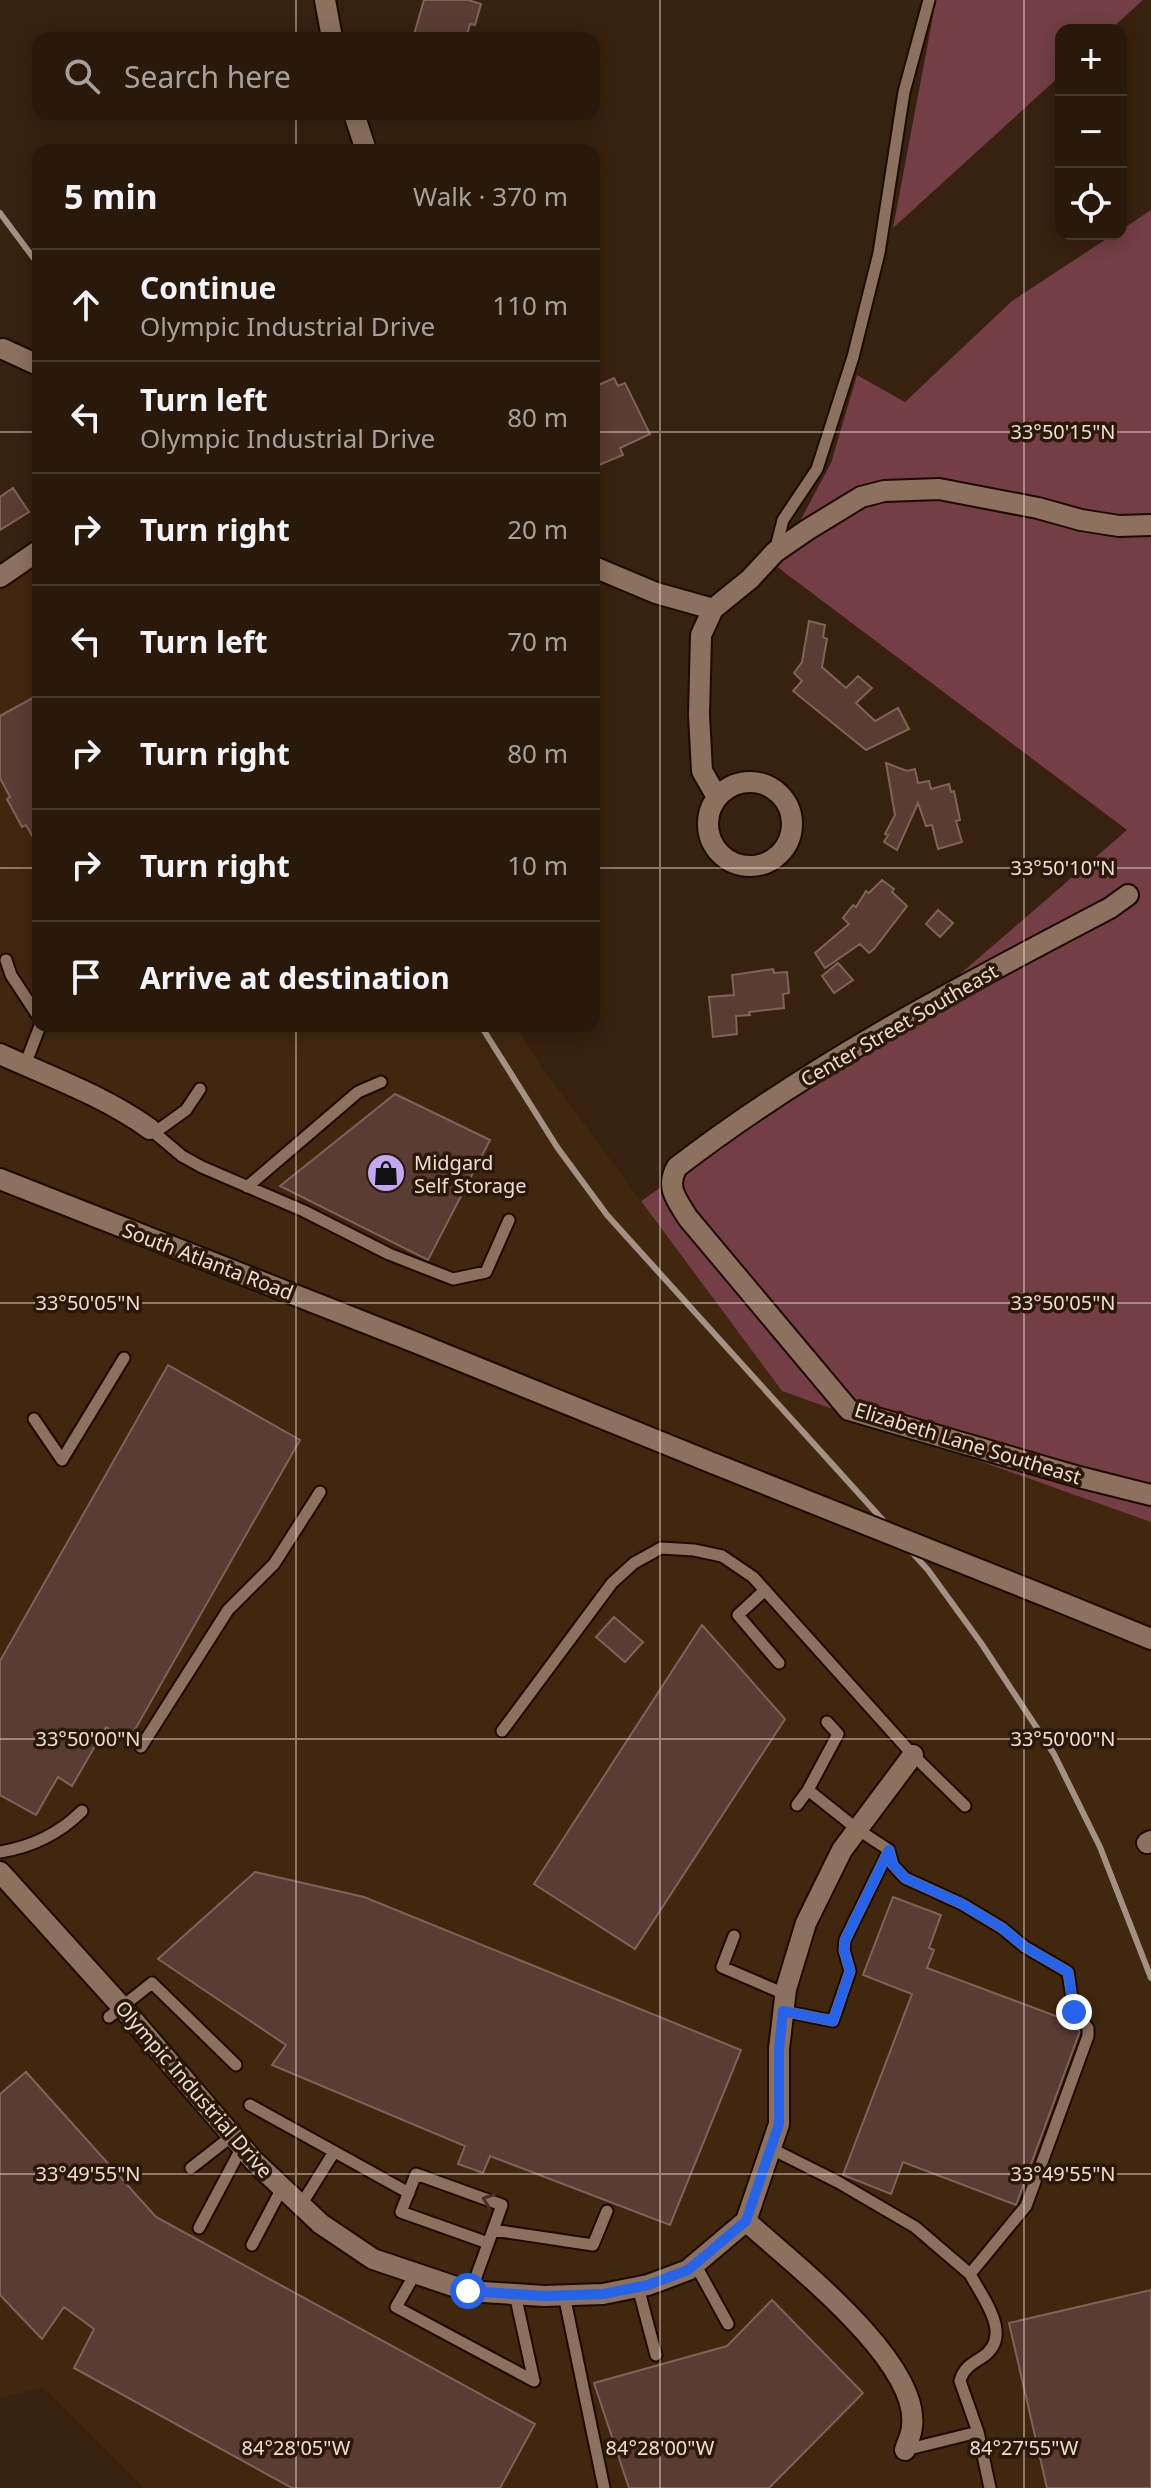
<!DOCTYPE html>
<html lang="en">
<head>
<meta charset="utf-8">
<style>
	body { margin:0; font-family:"Noto Sans",sans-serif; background:#312214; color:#f1f3f6 }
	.controls { position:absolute; right:24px; top:24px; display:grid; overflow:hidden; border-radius:16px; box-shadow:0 4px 20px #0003 }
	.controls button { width:72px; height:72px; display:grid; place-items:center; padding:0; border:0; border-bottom:2px solid #45382c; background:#29190b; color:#f1f3f6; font:40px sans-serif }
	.stop { position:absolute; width:24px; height:24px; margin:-18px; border:6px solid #2563eb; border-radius:50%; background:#fff }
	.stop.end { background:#2563eb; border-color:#fff; box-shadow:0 2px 8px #0008 }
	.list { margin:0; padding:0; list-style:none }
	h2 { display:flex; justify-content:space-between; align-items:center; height:104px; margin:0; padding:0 32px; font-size:34px }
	h2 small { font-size:26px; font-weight:400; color:#a5a09d }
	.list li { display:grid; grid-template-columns:52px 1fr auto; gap:24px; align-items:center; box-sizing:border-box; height:112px; padding:0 32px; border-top:2px solid #45382c }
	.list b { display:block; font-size:30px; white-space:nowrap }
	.list p { margin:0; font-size:26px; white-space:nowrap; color:#a5a09d }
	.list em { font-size:26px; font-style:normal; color:#a5a09d }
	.icon { flex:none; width:44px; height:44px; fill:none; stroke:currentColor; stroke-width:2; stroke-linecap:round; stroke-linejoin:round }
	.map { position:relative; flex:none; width:1151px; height:2488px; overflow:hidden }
	.search { position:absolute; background:#29190b; box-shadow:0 4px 20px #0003; left:32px; top:32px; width:568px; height:88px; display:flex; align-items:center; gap:20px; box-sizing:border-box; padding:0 28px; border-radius:16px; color:#a5a09d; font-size:30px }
	.panel { position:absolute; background:#29190b; box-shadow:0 4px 20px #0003; left:32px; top:144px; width:568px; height:888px; border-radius:16px }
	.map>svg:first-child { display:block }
</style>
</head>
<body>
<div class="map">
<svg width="1151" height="2488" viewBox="0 0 1151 2488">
	<rect width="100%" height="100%" fill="#37210f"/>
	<path fill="#42270f" d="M38,562V1026H516L538,1062L782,1391L1151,1522V2488H143L43,2388L0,2398V584Z"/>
	<path fill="#733e46" d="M936,0H1143L1110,30H1061V75L893,228Z
		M1151,210V1522L782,1391L641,1201L924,1005L1127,830L776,566L831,463L857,375L905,402L1012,301L1114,234H1121V230Z"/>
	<path fill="#5a3c34" stroke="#816158" stroke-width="2" d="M424,0H468L481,4L475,25L470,24L466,38H413Z
		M614,378L618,386L625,383L650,434L620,448L623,455L599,465L594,454V387Z
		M13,488L29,512L0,530V497Z
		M809,621L825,625L823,637L827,639L822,667L846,688L858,676L872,688L856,703L875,721L898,708L909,729L866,750L793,691L802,681L794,673L802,662Z
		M38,695V846L26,825L22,827L7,799L10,797L0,778V716Z
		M886,763L907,771L915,769L918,783L929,781L931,789L949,784L951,792L954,791L960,820L956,821L962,842L938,849L932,825L926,826L918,803L897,850L884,842L888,835L885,834L895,815Z
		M882,880L894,889L892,892L907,906L874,949L869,953L860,944L825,968L815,953L849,924L843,918L853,905L856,907L866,891L869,893Z
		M938,910L953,923L940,937L926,924Z
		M838,963L853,980L834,993L822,976Z
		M773,969L774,973L787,972L789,993L783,994L784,1008L749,1012L750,1015L736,1016L737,1034L713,1037L709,997L734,995L732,975Z
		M395,1094L490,1140L428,1260L280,1186Z
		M168,1365L300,1440L129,1740L106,1727L72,1786L58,1777L36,1815L0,1795V1661Z
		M614,1617L643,1642L625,1662L596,1637Z
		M702,1625L785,1719L635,1949L534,1884Z
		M255,1872L364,1897L741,2050L670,2225L490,2156L483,2173L458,2164L465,2146L272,2065L286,2045L158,1959Z
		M893,1897L941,1915L929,1948L934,1950L927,1968L1072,2022L1080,2031L1016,2205L903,2162L891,2194L843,2175L912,1994L863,1975Z
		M26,2072L156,2217L535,2424L500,2488H292L74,2368L94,2329L64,2307L42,2339L0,2295V2094Z
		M1151,2290V2488H1047L1009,2323Z
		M772,2300L863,2393L769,2488H629L594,2383L727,2346Z"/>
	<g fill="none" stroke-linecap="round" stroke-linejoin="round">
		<g stroke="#1d0a00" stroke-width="15">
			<path id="lane" d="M775,551L783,520L817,469L853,357L879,253L904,92L929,0
				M6,960L11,975L38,1016
				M25,1065L40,1026
				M150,1129L182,1156L202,1167L304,1211L389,1254L453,1279L486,1272L509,1220
				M154,1133L186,1110L200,1089
				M247,1187L358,1092L381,1082
				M34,1419L62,1460L124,1358
				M765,1590L738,1615L779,1663
				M502,1731L612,1583L634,1563L661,1548L694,1550L722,1556L753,1577L913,1755L965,1806
				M141,1747L228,1610L274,1564L320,1492
				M808,1790L838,1734L827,1722
				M0,1852C31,1847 59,1834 82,1811
				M734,1936L722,1967L785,1994
				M783,2011L833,2021L850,1971L844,1950L845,1940L889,1850L857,1829L808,1790L797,1805
				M109,2017L152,1983L236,2065
				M250,2105L409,2193
				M770,2148L838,2182L915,2227L970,2274L1026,2206L1088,2036V2028L1074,2012L1068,1972L1025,1947L1002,1928L962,1904L905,1878L893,1865L889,1850
				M191,2168L232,2136
				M301,2205L334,2152
				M199,2228L242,2147
				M493,2230L593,2245L607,2211
				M252,2245L282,2188
				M695,2264L728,2324
				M415,2274L396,2307L534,2381L515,2294
				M970,2274C983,2299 1015,2337 981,2358C971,2364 963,2369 960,2381L978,2432
				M638,2287L656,2355
				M471,2291L502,2205L416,2174L401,2212L488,2243
				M564,2295L604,2488
				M905,2450L978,2432L990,2488"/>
		</g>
		<g stroke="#1d0a00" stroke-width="24">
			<path id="street" d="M325,0L332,38
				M354,114L366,150
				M3,349L38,365
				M594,567L656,593L713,609
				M0,577L38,551
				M708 824a42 42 0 1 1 84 0a42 42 0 1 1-84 0Z
				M717,797L702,771L699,715L701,635L713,609L750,579L775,552L807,530L861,497L884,491L939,489L1038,508L1081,520L1119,526L1151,525
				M1128,895L1110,908C961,986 811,1064 677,1167C665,1187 677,1200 688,1218L849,1410L1079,1477L1151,1495
				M0,1054C51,1077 104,1096 150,1129
				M1147,1843L1151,1841
				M0,1872L122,2007L254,2161L321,2224L373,2259L468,2291L544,2296L603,2294L648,2285L688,2270L746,2221L779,2124V2049L786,1989L806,1923L842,1850L913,1755
				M746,2221C791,2262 920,2361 912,2426C912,2434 907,2443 905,2450"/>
		</g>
		<g stroke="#1d0a00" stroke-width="24">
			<path id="secondary" d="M0,1179L417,1343L715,1464
				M1053,1599L1151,1639"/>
		</g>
		<use href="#lane" stroke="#8c715e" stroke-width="11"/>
		<use href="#street" stroke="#8c715e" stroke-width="20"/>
		<use href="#secondary" stroke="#8c715e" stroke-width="20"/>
		<path stroke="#a39183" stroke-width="6" d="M0,213L38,264
			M481,1026L557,1147L607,1215L928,1570L981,1643L1054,1754L1100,1847L1151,1978"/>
		<g stroke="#1d0a00" stroke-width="24" stroke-linecap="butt">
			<path id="secondary-bridge" d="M715,1464L1053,1599"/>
		</g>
		<use href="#secondary-bridge" stroke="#8c715e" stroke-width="20"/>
	</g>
	<defs><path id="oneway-chevron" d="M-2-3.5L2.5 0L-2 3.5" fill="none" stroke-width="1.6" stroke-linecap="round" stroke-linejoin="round" transform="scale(2)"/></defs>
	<use stroke="#493320" href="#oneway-chevron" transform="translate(488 2200) rotate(-160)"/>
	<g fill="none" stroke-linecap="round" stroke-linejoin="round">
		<path stroke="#2563eb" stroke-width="10" d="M468,2291L544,2296L603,2294L648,2285L688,2270L746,2221L779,2124V2049L783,2011L833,2021L850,1971L844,1950L845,1940L889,1850L893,1865L905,1878L962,1904L1002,1928L1025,1947L1068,1972L1074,2012"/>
	</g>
	<path fill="none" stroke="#edded3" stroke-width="2" stroke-opacity="0.45" d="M296,0V38M660,0V2488M1024,0V2488M296,114V150M0,432H38M594,432H1151M0,868H38M594,868H1151M296,1026V2488M0,1303H1151M0,1739H1151M0,2174H1151"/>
	<defs>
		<g id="shop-disc" transform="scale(2)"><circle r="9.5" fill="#c2a7f2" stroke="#2c1806"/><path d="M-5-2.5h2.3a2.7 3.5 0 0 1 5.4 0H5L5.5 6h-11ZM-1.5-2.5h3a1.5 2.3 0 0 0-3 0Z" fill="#111"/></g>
	</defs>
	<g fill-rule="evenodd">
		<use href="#shop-disc" x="386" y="1173"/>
	</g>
	<g text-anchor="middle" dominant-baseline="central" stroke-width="7" stroke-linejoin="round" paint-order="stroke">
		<g font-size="20" fill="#edded3" stroke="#2c1806">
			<text transform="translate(899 1025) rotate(-30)">Center Street Southeast</text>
			<text transform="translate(208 1261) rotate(21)">South Atlanta Road</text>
			<text transform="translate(968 1443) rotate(17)">Elizabeth Lane Southeast</text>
			<text transform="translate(194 2089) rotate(49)">Olympic Industrial Drive</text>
		</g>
		<g font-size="20" fill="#edded3" stroke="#2c1806" text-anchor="start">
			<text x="414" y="1162">Midgard<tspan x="414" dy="23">Self Storage</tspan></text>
		</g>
	</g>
	<g font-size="20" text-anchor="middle" fill="#edded3" stroke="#2c1806" stroke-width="7" stroke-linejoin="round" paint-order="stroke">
		<text x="1063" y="439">33°50'15"N</text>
		<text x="1063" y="875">33°50'10"N</text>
		<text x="88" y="1310">33°50'05"N</text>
		<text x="1063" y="1310">33°50'05"N</text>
		<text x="88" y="1746">33°50'00"N</text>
		<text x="1063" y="1746">33°50'00"N</text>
		<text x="88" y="2181">33°49'55"N</text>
		<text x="1063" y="2181">33°49'55"N</text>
		<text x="296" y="2455">84°28'05"W</text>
		<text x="660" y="2455">84°28'00"W</text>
		<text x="1024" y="2455">84°27'55"W</text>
	</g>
</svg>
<div class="controls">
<button>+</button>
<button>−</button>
<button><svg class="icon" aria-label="locate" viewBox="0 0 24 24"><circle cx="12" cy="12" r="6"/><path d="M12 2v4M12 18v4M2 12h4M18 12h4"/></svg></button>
</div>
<div class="stop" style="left:468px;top:2291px"></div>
<div class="stop end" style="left:1074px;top:2012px"></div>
<div class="search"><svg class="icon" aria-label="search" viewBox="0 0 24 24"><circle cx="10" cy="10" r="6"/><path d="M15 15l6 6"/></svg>Search here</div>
<section class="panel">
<h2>5 min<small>Walk · 370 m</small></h2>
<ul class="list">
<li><svg class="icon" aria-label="ahead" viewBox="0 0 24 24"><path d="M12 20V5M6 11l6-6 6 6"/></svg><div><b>Continue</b><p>Olympic Industrial Drive</p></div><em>110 m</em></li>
<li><svg class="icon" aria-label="left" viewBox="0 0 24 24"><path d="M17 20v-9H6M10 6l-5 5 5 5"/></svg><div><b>Turn left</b><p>Olympic Industrial Drive</p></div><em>80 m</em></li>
<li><svg class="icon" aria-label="right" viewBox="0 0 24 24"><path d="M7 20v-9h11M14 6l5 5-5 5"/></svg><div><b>Turn right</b></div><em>20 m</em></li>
<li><svg class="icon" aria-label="left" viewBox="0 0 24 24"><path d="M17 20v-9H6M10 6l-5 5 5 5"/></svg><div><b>Turn left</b></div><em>70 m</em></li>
<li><svg class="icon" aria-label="right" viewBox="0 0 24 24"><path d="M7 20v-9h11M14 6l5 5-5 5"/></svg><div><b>Turn right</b></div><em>80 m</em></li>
<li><svg class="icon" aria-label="right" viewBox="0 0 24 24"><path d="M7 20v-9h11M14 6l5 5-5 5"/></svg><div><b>Turn right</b></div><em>10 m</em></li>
<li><svg class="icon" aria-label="arrive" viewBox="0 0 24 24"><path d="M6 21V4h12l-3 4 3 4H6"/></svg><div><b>Arrive at destination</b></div></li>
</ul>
</section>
</div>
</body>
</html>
